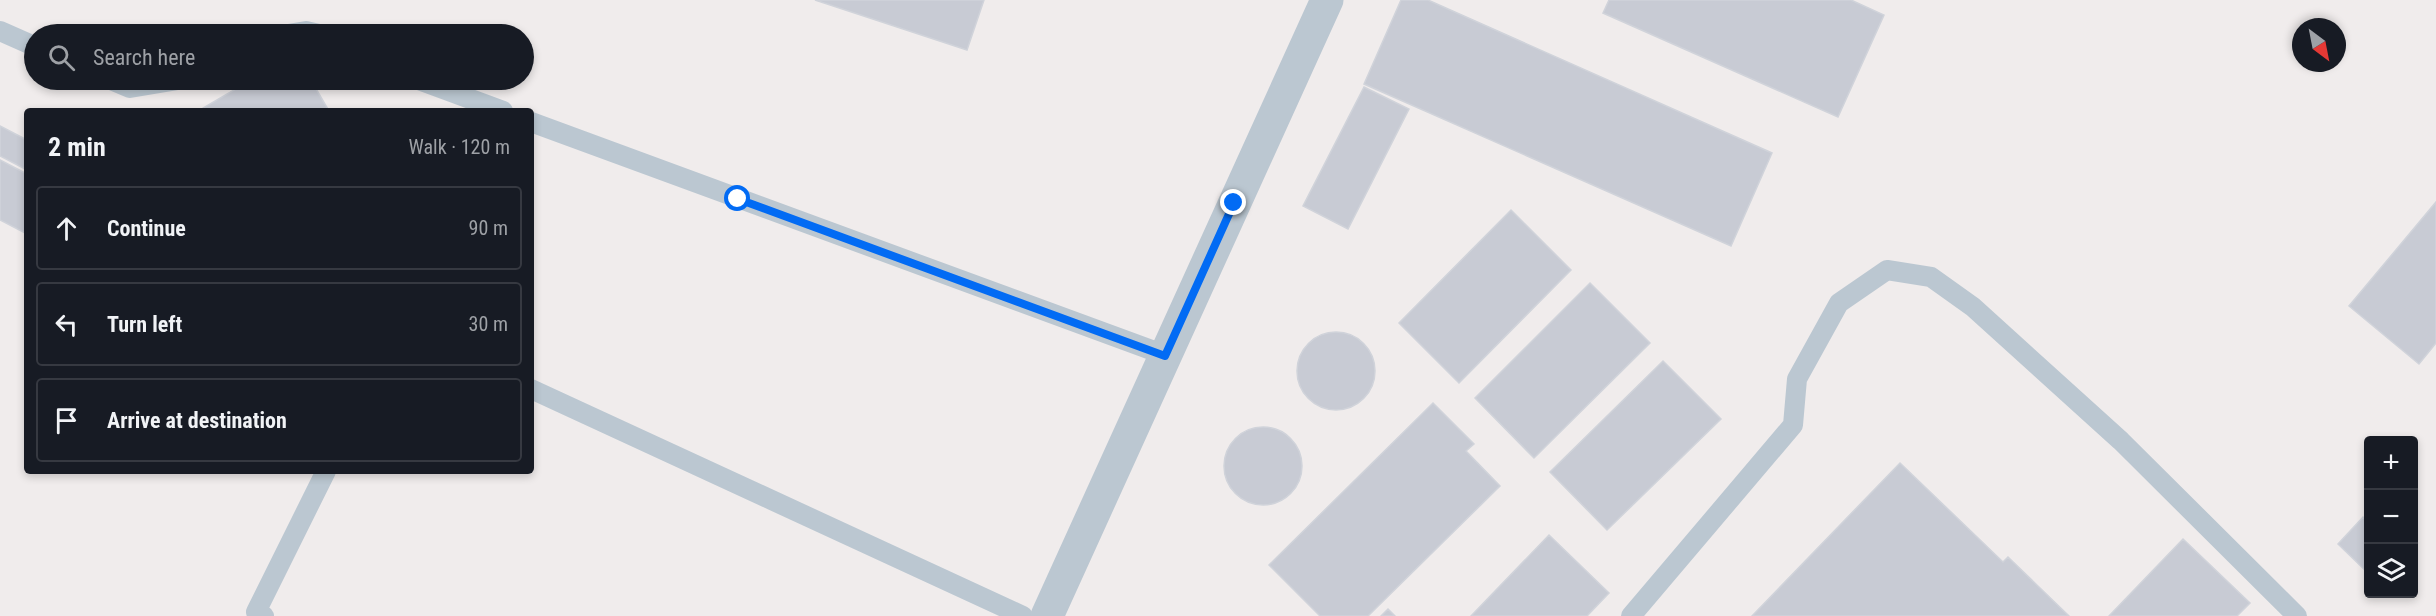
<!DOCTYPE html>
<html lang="en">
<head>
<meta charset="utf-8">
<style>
	body { margin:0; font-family:"Roboto Condensed",sans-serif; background:#242831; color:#f1f3f6 }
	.controls { position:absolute; right:18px; bottom:18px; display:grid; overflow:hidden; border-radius:6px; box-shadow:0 3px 9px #0003 }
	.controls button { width:54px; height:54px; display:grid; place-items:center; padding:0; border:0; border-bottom:2px solid #363941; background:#171b24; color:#f1f3f6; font:30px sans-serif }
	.compass { position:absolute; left:2292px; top:18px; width:54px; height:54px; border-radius:50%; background:#171b24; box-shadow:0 3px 9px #0003; rotate:148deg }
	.stop { position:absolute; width:18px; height:18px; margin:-14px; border:4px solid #026bf4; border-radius:50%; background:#fff }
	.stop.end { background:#026bf4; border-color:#fff; box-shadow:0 2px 6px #0008 }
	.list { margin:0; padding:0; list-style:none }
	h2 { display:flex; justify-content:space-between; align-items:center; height:78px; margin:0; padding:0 24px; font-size:26px }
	h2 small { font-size:20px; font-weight:400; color:#9ea1a6 }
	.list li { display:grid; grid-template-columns:39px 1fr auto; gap:18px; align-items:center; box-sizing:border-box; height:84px; margin:0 12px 12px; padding:0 12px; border:2px solid #363941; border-radius:6px }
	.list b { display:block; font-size:22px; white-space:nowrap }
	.list em { font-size:20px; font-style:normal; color:#9ea1a6 }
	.icon { flex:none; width:33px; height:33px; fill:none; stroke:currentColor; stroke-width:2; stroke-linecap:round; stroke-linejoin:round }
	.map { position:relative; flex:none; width:2436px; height:616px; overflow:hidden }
	.search { position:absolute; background:#171b24; box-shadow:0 3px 9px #0003; left:24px; top:24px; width:510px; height:66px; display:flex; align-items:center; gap:15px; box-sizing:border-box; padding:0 21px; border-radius:33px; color:#9ea1a6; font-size:22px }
	.panel { position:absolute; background:#171b24; box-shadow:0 3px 9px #0003; left:24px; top:108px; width:510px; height:366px; border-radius:6px }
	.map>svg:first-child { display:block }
</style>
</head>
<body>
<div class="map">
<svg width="2436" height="616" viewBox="0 0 2436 616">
	<rect width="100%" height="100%" fill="#f0ecec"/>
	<path fill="#c8cbd4" stroke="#d0d3da" stroke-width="1.5" d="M815,0H984L967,50Z
		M1401,0H1428L1772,153L1731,246L1364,84Z
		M1609,0H1851L1884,15L1838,117L1603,13Z
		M251,80H311L329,111H204L203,108Z
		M1364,87L1409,109L1348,229L1303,206Z
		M0,126L27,140V170L0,156Z
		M0,160L27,174V234L0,220Z
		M2436,202V343L2419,364L2349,306Z
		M1511,210L1571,270L1459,383L1399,323Z
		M1590,283L1650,343L1534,458L1475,398Z
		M1297 371a39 39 0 1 1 78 0a39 39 0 1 1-78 0Z
		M1663,361L1721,419L1607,530L1550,472Z
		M1433,403L1474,444L1466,451L1500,486L1368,616H1320L1269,565Z
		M1224 466a39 39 0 1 1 78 0a39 39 0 1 1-78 0Z
		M1900,463L2003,562L2008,557L2069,616H1752Z
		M2363,517L2368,522V573L2338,544Z
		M1549,535L1609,593L1587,616H1471Z
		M2183,539L2250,603L2237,616H2109Z
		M1388,609L1395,616H1381Z"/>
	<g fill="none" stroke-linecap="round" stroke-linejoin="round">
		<path stroke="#bbc7d1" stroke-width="20" d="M0,31L34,46
			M288,34L306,31L319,34
			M111,80L130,88L178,80
			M419,80L503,111
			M531,122L1165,355
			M531,389L1023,616
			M264,616L256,612L326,471
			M1631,616L1793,425L1797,379L1839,303L1887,270L1931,277L1973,307L2121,441L2297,616"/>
		<path stroke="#bbc7d1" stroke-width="33" d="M1047,616L1327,0"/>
	</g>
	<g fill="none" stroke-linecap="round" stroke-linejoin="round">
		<path stroke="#026bf4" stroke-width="8" d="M738,199L1165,356L1234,203"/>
	</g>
</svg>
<div class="controls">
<button>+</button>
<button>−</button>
<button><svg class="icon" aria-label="layers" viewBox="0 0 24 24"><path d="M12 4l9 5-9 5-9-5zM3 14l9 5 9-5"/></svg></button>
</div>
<svg class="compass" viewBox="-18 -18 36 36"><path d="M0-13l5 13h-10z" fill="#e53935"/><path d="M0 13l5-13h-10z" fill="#9ea1a6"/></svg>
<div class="stop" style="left:738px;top:199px"></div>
<div class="stop end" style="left:1234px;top:203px"></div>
<div class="search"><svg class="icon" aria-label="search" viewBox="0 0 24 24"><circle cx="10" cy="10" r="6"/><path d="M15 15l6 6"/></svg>Search here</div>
<section class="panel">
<h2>2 min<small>Walk · 120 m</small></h2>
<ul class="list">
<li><svg class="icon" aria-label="ahead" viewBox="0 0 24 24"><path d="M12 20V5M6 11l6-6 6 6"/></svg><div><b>Continue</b></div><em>90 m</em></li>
<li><svg class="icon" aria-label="left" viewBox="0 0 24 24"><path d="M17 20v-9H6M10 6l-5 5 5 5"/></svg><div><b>Turn left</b></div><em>30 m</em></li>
<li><svg class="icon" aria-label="arrive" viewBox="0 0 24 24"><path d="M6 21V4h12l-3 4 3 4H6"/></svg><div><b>Arrive at destination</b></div></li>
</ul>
</section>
</div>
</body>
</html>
